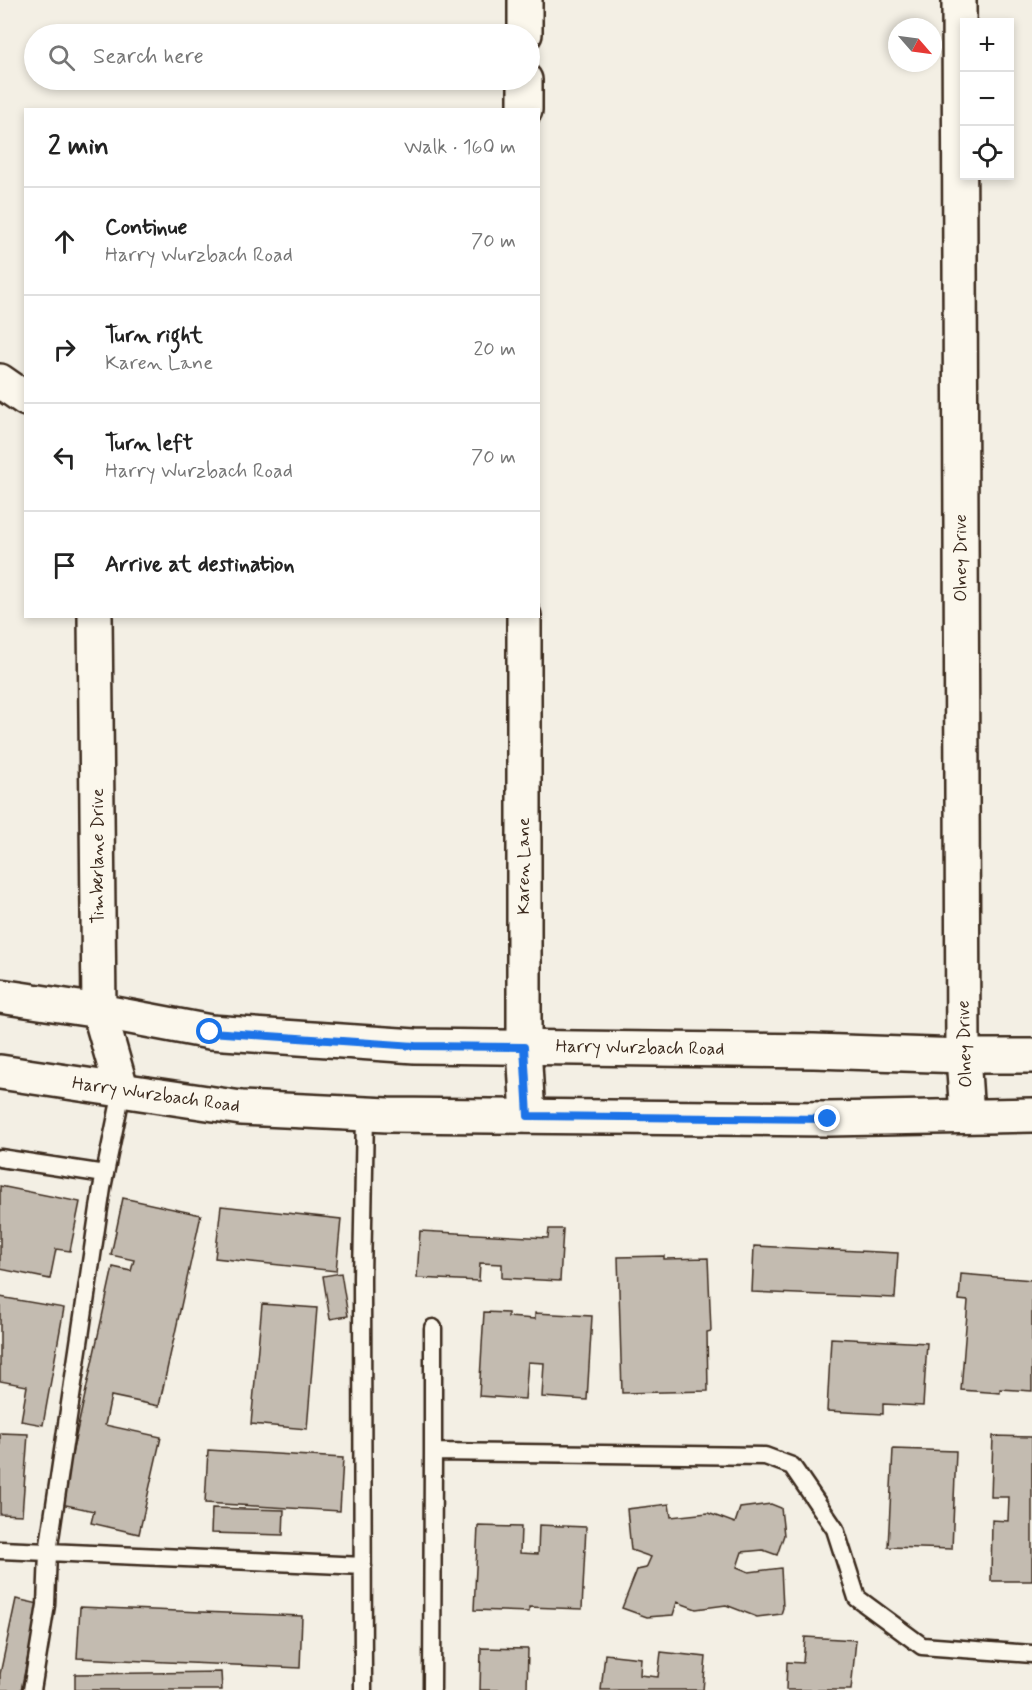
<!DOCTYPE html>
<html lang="en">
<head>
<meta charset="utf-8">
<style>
	body { margin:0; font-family:Mynerve,sans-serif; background:#f2f2f2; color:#222 }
	.controls { position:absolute; right:18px; top:18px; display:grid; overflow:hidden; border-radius:0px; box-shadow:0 3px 9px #0003 }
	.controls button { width:54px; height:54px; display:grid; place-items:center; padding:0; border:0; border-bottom:2px solid #e0e0e0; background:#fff; color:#222; font:30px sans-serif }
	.compass { position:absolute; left:888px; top:18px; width:54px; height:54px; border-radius:50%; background:#fff; box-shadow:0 3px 9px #0003; rotate:118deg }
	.stop { position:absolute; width:18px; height:18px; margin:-14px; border:4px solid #1a73e8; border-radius:50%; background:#fff }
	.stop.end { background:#1a73e8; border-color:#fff; box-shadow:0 2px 6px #0008 }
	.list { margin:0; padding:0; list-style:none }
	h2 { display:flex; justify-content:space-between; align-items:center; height:78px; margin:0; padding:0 24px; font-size:26px }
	h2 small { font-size:20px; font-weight:400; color:#767676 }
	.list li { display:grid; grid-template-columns:39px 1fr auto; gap:18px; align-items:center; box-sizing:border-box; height:108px; padding:0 24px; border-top:2px solid #e0e0e0 }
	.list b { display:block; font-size:22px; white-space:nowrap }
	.list p { margin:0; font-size:20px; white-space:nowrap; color:#767676 }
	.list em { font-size:20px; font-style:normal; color:#767676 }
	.icon { flex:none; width:33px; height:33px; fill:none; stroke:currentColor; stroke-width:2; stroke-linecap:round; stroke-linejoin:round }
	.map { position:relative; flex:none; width:1032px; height:1690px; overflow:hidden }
	.search { position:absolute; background:#fff; box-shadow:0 3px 9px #0003; left:24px; top:24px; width:516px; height:66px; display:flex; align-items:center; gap:15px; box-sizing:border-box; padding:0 21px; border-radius:33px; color:#767676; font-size:22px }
	.panel { position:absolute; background:#fff; box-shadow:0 3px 9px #0003; left:24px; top:108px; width:516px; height:510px; border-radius:0px }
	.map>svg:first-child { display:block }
</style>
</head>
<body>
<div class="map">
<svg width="1032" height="1690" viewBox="0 0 1032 1690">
	<rect width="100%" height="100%" fill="#f3efe4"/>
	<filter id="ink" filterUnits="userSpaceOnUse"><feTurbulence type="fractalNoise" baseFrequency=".0167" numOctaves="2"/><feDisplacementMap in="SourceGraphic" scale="12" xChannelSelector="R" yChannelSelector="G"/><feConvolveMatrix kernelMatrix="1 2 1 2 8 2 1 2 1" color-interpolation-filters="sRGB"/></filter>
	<g filter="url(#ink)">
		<path fill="#c3bbb0" stroke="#3b2a1e" stroke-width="1.5" d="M0,1186L80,1202L70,1251L56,1249L50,1279L0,1269Z
			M123,1198L201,1215L159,1406L111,1396L105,1425L161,1437L139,1534L91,1523L94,1511L61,1504L113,1267L131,1271L134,1260L111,1255Z
			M221,1206L341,1219L336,1271L215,1258Z
			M549,1229H563L560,1281L502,1278V1264L480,1263L479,1281L417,1278L420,1231L548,1238Z
			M754,1246L898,1253L895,1298L752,1292Z
			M664,1256V1259L708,1258L711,1331L707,1332L708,1391L622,1393L618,1257Z
			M341,1273L348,1316L330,1319L323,1276Z
			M961,1274L1032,1280V1391L1000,1389V1393L961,1390L968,1301L959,1300Z
			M0,1297L64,1308L43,1425L21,1421L27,1386L0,1381Z
			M262,1304L317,1308L307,1429L251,1424Z
			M484,1312L508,1313V1317L535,1319V1313L592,1316L587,1400L542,1397L544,1363L528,1362L525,1399L479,1396Z
			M831,1338L927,1343L923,1406L883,1404V1414L827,1411Z
			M0,1433L28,1434L22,1515L0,1514Z
			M993,1436L1032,1437V1581H991L992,1520L1008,1521L1009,1497H991Z
			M893,1449L956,1451L952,1549L888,1547Z
			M208,1450L343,1458L340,1511L205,1503Z
			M669,1504L671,1517L708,1513L735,1523L740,1508L771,1504L781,1508L784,1535L777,1555L763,1550L742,1552L737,1567L749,1572L781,1568L783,1608L781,1614L757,1617L726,1605L696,1609L677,1602L673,1615L647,1617L622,1608L637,1570L646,1568L651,1557L631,1550L627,1509Z
			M212,1508L284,1510L283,1535L211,1533Z
			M539,1525L586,1527L582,1609L529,1607V1612L474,1610L478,1526L521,1527L520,1553L538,1554Z
			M16,1599L39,1604L21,1690H0V1674Z
			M80,1607L302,1616L300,1668L77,1658Z
			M805,1637L856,1640L851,1690H786L787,1662L803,1663Z
			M481,1648L528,1649L527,1690H480Z
			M661,1652L706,1657L703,1690H601L605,1654L641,1658L640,1675L658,1677Z
			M221,1672L222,1690H75V1674Z"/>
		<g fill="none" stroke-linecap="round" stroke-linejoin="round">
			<g stroke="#3b2a1e" stroke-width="21">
				<path id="service" d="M122,1091L102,1188L48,1552L363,1566
					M0,1158L105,1174
					M433,1452V1328
					M0,1550L48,1552L46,1605L32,1690
					M363,1690L362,1278L365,1114
					M432,1690L433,1452L765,1456L792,1466L835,1529L857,1598L922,1646L1032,1654"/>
			</g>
			<g stroke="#3b2a1e" stroke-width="38">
				<path id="minor" d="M959,0L963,1056L967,1116
					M525,34V0
					M525,110V80
					M0,381L26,399
					M95,616L99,1011L122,1091
					M524,616V1047L528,1116"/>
			</g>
			<g stroke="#3b2a1e" stroke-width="38">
				<path id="secondary" d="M0,996L99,1011L210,1032L415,1046L814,1051L963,1056H1032
					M0,1072L241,1108L388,1115L828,1119L1032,1115"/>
			</g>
			<use href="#service" stroke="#fbf7ec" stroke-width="16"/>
			<use href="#minor" stroke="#fbf7ec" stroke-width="33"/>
			<use href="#secondary" stroke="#fbf7ec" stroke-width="33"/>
		</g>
	</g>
	<g fill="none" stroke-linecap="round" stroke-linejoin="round" filter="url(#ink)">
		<path stroke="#1a73e8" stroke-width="8" d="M210,1032L415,1046L524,1047L528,1116L828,1119"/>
	</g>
	<g text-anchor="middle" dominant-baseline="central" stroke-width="5" stroke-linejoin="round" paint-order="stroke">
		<g font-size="18" fill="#3b2a1e" stroke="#fbf7ec">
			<text transform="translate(961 558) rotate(-90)">Olney Drive</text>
			<text transform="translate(98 856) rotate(-90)">Timberlane Drive</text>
			<text transform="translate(524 866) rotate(-90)">Karen Lane</text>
			<text transform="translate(965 1044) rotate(-92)">Olney Drive</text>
			<text transform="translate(640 1048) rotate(1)">Harry Wurzbach Road</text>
			<text transform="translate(156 1095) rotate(8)">Harry Wurzbach Road</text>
		</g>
	</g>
</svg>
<div class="controls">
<button>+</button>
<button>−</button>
<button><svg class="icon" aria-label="locate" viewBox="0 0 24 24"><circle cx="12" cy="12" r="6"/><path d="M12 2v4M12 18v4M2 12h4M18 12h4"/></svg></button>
</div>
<svg class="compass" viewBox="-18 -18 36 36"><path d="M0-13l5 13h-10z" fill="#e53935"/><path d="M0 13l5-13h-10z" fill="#767676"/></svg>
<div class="stop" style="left:210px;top:1032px"></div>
<div class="stop end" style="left:828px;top:1119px"></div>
<div class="search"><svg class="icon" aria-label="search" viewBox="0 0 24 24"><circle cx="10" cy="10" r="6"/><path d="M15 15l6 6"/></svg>Search here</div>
<section class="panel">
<h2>2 min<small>Walk · 160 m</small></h2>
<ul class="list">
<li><svg class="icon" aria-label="ahead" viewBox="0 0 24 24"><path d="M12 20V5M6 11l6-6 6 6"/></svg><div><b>Continue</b><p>Harry Wurzbach Road</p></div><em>70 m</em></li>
<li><svg class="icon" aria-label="right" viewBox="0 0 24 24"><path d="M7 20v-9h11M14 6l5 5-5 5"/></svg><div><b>Turn right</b><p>Karen Lane</p></div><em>20 m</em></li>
<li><svg class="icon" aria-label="left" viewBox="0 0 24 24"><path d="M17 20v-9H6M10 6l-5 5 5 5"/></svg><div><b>Turn left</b><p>Harry Wurzbach Road</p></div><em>70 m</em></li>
<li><svg class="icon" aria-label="arrive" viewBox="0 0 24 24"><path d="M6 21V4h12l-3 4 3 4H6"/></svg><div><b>Arrive at destination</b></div></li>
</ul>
</section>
</div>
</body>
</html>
